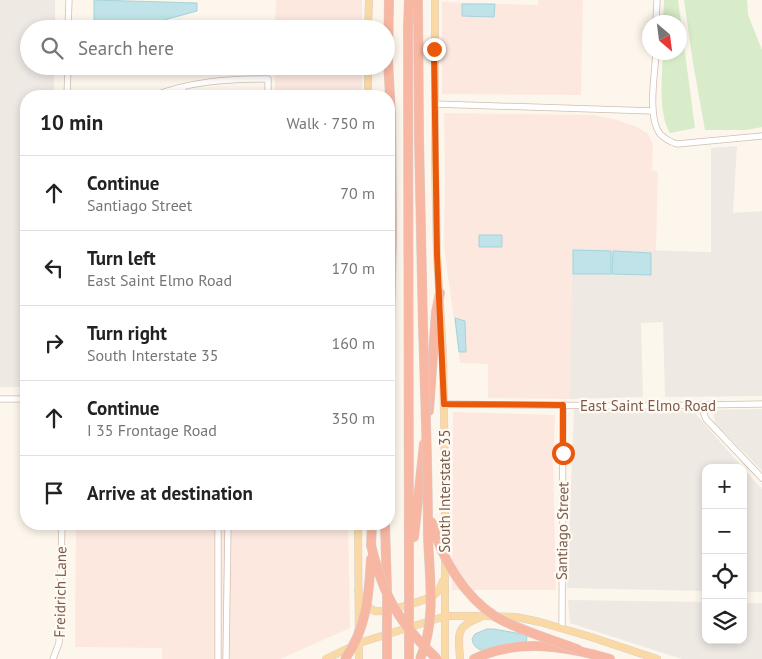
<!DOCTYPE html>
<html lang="en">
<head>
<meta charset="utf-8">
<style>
	body { margin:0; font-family:"PT Sans",sans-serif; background:#f6f6f6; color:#222 }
	.controls { position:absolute; right:15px; bottom:15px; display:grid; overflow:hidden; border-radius:10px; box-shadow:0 2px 8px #0003 }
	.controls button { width:45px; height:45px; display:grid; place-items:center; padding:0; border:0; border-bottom:1px solid #e0e0e0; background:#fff; color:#222; font:25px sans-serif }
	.compass { position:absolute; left:642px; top:15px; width:45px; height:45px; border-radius:50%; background:#fff; box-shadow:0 2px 8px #0003; rotate:152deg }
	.stop { position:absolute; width:15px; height:15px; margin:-11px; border:4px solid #ea580c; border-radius:50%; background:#fff }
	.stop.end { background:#ea580c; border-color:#fff; box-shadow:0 1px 5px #0008 }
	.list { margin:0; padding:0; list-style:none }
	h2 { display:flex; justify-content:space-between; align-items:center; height:65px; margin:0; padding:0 20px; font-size:21px }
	h2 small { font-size:16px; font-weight:400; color:#767676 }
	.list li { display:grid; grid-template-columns:32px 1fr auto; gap:15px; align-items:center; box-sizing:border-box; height:75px; padding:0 20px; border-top:1px solid #e0e0e0 }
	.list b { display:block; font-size:19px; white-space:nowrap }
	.list p { margin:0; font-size:16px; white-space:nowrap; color:#767676 }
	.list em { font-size:16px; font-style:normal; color:#767676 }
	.icon { flex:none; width:28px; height:28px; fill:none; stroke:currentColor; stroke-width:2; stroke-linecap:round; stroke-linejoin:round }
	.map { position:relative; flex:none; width:762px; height:659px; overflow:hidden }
	.search { position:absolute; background:#fff; box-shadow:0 2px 8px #0003; left:20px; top:20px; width:375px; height:55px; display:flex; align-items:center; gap:12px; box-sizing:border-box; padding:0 18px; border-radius:28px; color:#767676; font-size:19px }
	.panel { position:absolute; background:#fff; box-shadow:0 2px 8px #0003; left:20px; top:90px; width:375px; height:440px; border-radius:20px }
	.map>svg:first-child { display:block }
</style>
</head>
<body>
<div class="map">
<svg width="762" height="659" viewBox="0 0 762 659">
	<rect width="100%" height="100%" fill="#fdf6ec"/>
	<path fill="#fde8e0" d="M276,0H362V29H275Z
		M538,0H583L581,95L442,94V2L538,5Z
		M275,66H362V96H275Z
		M444,113L594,115L617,120L635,126L647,133L653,144L652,170L658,172L656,251L572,249L570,399L488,398V364L460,363L444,247L445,179Z
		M453,412L555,415L553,462L556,590H452Z
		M76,524H348L350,628L280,659H162V648L75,647Z"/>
	<path fill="#efe9e4" d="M0,0H55V29H29V66H54V96H26V387H0Z
		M737,146L733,213L762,211V396L665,397L663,322L641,323L643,397L570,399L572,248L711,252V148Z
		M574,409L693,411L743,468H706V591L567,588Z
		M762,409V471L715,423L713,410Z
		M743,468L762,489V592H743Z
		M568,600L706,602V640H743V603H762V659H682L570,623Z"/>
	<path fill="#d8ecc9" d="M664,0H678L695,128L670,133C658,114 662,76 663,53L680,52V22H663Z
		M684,0H747L748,15L762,50V127L746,130H705L693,63Z"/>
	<path fill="#bfe3e8" stroke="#a5d3da" d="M94,0L197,3V11L131,29H94Z
		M462,4H495L494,17L462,16Z
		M479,235H502V247H479Z
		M573,250L611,251V274H573Z
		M613,251L651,253V275L612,274Z
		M455,318L465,321L466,352H459Z
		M487,629H494L527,635L526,649C511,651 474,659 472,639L475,634Z"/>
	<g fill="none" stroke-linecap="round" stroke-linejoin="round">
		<g stroke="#d1beb0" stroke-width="7">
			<path id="minor" d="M656,22L657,0
				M68,29L69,0
				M656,52C655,74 647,117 660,134C665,139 671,142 677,144L762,136
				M182,87L185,96
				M67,96L68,66
				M153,96C191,81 228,79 268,79V96
				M435,104L653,111
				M0,399H26
				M444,404L639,406L762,404
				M701,406L706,419L762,478
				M562,628L563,405
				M53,659L59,643L62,524
				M218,659V524
				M226,659L228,524"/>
		</g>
		<g stroke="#dad1cd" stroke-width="8">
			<path id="major" d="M435,0V161L437,255L443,355L445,480V659
				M368,29L369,0
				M368,66V96
				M358,524L359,659
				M358,591C362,598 366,608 375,611C384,613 424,601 432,596C438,593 441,587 443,581
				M326,659L359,643L446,616H484L516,617L540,622L591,637L657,659
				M460,659C459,636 454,627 479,618"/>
		</g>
		<g stroke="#dad1cd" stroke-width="10">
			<path id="highway" d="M389,0L388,60L391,115L392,235L389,369
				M418,0L419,139L423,326
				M429,411L436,312L440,293
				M385,524L387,591
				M414,537L424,444
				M371,545L372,524
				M409,591L408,27L409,0
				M474,659C517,638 566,646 610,659"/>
		</g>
		<use href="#minor" stroke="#fff" stroke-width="5.5"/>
		<use href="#major" stroke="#fbd9a5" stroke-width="7"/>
		<use href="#highway" stroke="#f7b7a3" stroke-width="9"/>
		<g stroke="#dad1cd" stroke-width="10" stroke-linecap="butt">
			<path id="highway-bridge" d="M432,522C441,558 464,596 496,617C522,632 552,639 579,650
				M371,545C383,596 399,623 437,659
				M409,591V659
				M387,596V659
				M345,659C367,628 369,594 371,558
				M420,659C437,621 429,575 428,535C428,465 425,395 423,326"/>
		</g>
		<use href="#highway-bridge" stroke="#f7b7a3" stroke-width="9"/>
	</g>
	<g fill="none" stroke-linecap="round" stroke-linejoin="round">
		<path stroke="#ea580c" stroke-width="6" d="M434,49L437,254L444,404L563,405V453"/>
	</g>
	<g text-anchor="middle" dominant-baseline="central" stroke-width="4.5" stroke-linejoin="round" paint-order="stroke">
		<g font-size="15" fill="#7a5c4d" stroke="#fffaf3">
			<text x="648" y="405">East Saint Elmo Road</text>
			<text transform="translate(444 491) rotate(-90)">South Interstate 35</text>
			<text transform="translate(562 531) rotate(-89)">Santiago Street</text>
			<text transform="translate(60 592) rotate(-89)">Freidrich Lane</text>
		</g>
	</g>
</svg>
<div class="controls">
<button>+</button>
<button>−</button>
<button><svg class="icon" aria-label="locate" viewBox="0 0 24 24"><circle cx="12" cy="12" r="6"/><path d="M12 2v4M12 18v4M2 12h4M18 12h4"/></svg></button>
<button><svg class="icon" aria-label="layers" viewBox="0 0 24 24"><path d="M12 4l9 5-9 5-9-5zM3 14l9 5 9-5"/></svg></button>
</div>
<svg class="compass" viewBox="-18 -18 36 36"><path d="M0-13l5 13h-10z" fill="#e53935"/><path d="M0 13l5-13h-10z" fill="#767676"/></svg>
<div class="stop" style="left:563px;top:453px"></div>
<div class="stop end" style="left:434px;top:49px"></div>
<div class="search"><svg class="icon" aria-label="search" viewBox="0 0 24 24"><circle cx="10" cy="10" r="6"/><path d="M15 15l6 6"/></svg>Search here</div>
<section class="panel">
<h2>10 min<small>Walk · 750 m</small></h2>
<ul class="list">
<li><svg class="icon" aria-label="ahead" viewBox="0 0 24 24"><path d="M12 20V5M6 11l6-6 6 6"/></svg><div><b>Continue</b><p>Santiago Street</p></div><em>70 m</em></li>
<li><svg class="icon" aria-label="left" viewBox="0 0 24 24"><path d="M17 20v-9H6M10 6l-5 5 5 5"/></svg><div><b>Turn left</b><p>East Saint Elmo Road</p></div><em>170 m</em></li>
<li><svg class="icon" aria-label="right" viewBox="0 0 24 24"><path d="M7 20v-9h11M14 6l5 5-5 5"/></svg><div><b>Turn right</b><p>South Interstate 35</p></div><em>160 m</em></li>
<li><svg class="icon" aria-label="ahead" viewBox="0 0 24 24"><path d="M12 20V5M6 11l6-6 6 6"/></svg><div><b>Continue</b><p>I 35 Frontage Road</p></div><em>350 m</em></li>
<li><svg class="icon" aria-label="arrive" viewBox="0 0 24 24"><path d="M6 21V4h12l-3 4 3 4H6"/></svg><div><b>Arrive at destination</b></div></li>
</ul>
</section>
</div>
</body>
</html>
